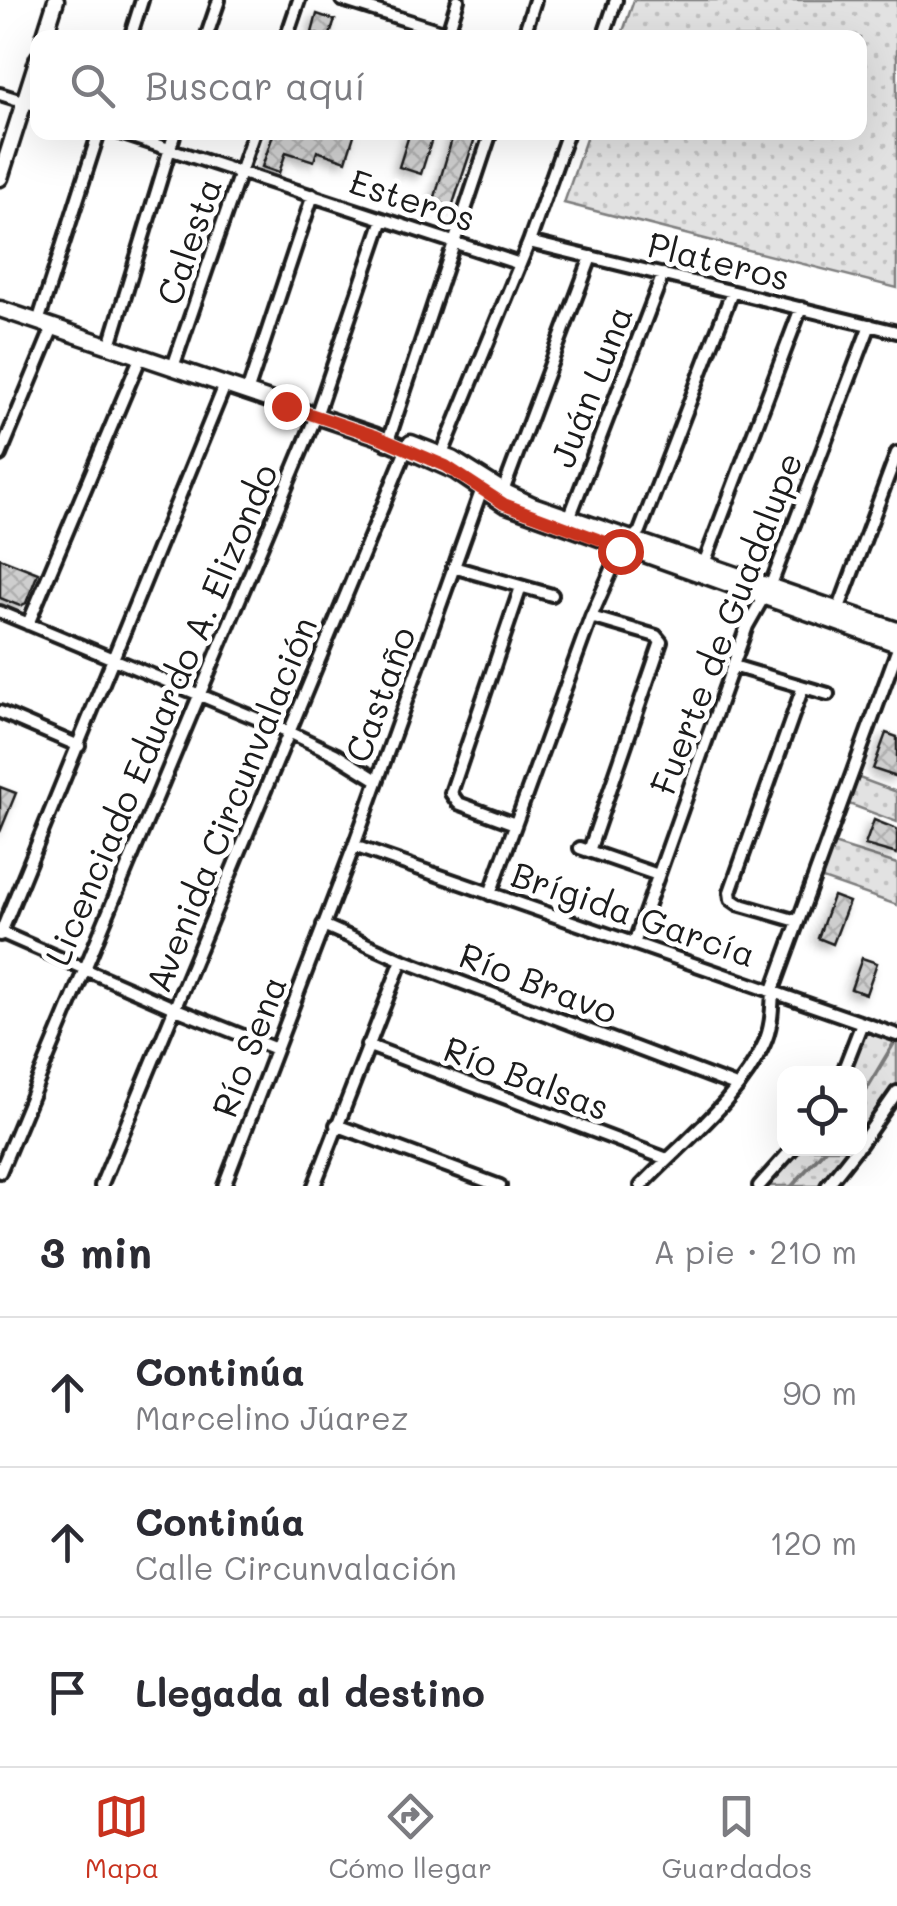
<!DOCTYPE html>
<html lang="es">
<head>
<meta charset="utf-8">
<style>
	body { margin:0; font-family:Mali,sans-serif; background:#f7f7f7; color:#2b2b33 }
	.controls { position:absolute; right:30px; bottom:30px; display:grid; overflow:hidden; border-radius:20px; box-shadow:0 10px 40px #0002 }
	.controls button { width:90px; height:90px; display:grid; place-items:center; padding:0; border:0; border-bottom:2px solid #e1e1e2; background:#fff; color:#2b2b33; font:50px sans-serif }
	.stop { position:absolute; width:30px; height:30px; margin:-22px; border:8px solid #c8321e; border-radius:50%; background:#fff }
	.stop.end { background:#c8321e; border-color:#fff; box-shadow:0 2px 10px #0008 }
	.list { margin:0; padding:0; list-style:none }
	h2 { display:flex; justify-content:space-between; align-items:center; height:130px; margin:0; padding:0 40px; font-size:42px }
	h2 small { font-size:32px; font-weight:400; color:#7c7c81 }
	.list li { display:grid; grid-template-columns:65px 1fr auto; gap:30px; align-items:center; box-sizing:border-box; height:150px; padding:0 40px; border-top:2px solid #e1e1e2 }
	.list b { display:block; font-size:38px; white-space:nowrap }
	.list p { margin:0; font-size:32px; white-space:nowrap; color:#7c7c81 }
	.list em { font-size:32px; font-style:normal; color:#7c7c81 }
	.icon { flex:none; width:55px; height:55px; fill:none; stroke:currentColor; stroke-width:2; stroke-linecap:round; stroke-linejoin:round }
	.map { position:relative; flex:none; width:897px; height:1186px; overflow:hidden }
	.search { position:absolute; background:#fff; box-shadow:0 10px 40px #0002; left:30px; right:30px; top:30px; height:110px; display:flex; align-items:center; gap:25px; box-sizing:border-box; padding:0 35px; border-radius:20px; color:#7c7c81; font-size:38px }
	.sheet { height:580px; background:#fff }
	nav { display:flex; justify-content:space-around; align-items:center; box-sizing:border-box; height:140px; border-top:2px solid #e1e1e2; background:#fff; font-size:28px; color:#7c7c81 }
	nav a { display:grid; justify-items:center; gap:5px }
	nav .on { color:#c8321e }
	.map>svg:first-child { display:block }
</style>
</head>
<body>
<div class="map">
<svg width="897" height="1186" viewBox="0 0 897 1186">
	<defs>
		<pattern id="green-dots" width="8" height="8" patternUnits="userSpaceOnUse" patternTransform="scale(2.5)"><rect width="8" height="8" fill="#e2e2e2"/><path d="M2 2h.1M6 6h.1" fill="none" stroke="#c1c1c1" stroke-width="1.8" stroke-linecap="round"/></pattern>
		<pattern id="building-cross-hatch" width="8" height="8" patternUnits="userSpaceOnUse" patternTransform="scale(2.5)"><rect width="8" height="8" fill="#cecece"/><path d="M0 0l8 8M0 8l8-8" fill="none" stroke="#b0b0b0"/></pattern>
		<filter id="shadow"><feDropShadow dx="-4.5" dy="4.5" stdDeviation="5" flood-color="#0004"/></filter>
	</defs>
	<rect width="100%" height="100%" fill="#fff"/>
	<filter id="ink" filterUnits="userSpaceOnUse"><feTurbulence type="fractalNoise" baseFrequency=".01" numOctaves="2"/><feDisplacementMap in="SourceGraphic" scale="20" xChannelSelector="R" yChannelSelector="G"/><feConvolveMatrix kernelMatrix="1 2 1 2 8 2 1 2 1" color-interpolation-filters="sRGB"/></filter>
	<g filter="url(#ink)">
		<path fill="url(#green-dots)" stroke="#7f7f7f" stroke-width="2.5" d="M634,0H897V288L564,203L588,133L860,132V38L621,37Z
			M851,775L897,792V822L841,801Z
			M827,842L897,864V905L814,876Z
			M862,1023L889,1032L897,1025V1092L860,1145V1074H842Z
			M793,1149H857L827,1186H759Z"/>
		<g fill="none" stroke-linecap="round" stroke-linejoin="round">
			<path stroke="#7a7a7a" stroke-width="4" d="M860,1100L897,1038
				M792,1186L826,1148"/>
		</g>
		<path fill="url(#building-cross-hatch)" stroke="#1c1c1c" stroke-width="2.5" filter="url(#shadow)" d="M317,14L335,20L329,38L312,33Z
			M274,132H355L346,161L317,151L314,161L286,152L279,173L262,167Z
			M410,132H434L421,174L399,167Z
			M454,132H477L451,210L433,204Z
			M0,558L38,573L26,603L20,606L0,598Z
			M886,733L897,737V777L873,769Z
			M0,787L16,793L0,832Z
			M874,820L897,829V854L865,845Z
			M833,896L849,902L833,944L818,938Z
			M862,958L877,963L866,994L851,989Z"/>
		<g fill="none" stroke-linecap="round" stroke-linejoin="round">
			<g stroke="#1c1c1c" stroke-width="18">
				<path id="street" d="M342,0L463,38
					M448,32L458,0
					M130,38L142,0
					M206,38L219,0
					M286,38L299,0
					M523,38L535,0
					M603,38L616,0
					M0,94L38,106
					M117,132L520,264
					M529,242L897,332
					M38,322L99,132
					M110,345L175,132
					M173,367L254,132
					M247,393L313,195
					M387,444L491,132
					M442,454L529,242L568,132
					M0,455L53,327
					M502,494L591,257
					M568,521L663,274
					M453,567L552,595
					M702,569L801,308
					M0,612L289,732L335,754L377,780
					M836,616L897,453
					M28,624L141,356
					M733,666L828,694
					M0,712L79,746
					M515,824L458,803L451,793L521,587
					M354,846L897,1035
					M580,848L658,875
					M589,851L661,642L656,636L591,617
					M490,894L591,617L620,551L640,531L732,292
					M797,921L738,904L731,899L730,892L803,687
					M323,925L402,960L736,1086
					M0,932L176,1009L276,1049
					M0,935L225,385
					M635,941L747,626L772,582L870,325
					M367,1045L667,1159
					M842,1074L862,1023
					M336,1125L500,1186
					M860,1145L897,1092
					M0,1172L316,416L383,219
					M101,1186L409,443
					M224,1186L354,846L483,486
					M314,1186L402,960
					M641,1186C683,1142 739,1100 764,1044C772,1027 772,1008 773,990L897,651
					M759,1186L793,1148
					M827,1186L857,1148"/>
			</g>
			<g stroke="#1c1c1c" stroke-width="21">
				<path id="secondary" d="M44,38L56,0
					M0,178L38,58
					M0,309L376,436L455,471L504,504L897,644
					M411,443L452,459L503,491L533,505L897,630"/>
			</g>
			<use href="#street" stroke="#fff" stroke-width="10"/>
			<use href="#secondary" stroke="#fff" stroke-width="14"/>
		</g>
	</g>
	<g fill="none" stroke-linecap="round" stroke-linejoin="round" filter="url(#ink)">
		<path stroke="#c8321e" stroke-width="12" d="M286,406L376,436L446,466L504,504L622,548L620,551"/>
	</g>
	<g text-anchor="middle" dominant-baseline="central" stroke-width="10" stroke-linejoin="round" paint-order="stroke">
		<g font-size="35" fill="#1c1c1c" stroke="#fff">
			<text transform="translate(413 199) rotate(18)">Esteros</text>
			<text transform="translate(188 241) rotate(-71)">Calesta</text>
			<text transform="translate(719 260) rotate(14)">Plateros</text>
			<text transform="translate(590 386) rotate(-69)">Juán Luna</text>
			<text transform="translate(725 623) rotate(-69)">Fuerte de Guadalupe</text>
			<text transform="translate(379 694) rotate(-70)">Castaño</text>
			<text transform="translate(160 714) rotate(-67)">Licenciado Eduardo A. Elizondo</text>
			<text transform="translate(230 804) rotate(-68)">Avenida Circunvalación</text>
			<text transform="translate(634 913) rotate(19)">Brígida García</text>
			<text transform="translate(539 982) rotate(21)">Río Bravo</text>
			<text transform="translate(248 1046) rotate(-69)">Río Sena</text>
			<text transform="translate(527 1077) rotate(21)">Río Balsas</text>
		</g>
	</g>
</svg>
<div class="controls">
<button><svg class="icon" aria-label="locate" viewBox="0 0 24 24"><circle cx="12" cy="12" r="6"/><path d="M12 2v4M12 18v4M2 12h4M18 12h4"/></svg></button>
</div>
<div class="stop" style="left:620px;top:551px"></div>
<div class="stop end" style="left:286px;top:406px"></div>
<div class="search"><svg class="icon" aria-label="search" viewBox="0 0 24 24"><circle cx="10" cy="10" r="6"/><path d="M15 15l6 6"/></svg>Buscar aquí</div>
</div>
<section class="sheet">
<h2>3 min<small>A pie · 210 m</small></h2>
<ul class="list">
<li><svg class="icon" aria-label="ahead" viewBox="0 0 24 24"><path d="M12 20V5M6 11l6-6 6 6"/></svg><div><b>Continúa</b><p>Marcelino Júarez</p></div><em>90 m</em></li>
<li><svg class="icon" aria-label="ahead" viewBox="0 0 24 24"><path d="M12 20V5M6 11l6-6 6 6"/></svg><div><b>Continúa</b><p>Calle Circunvalación</p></div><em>120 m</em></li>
<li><svg class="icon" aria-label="arrive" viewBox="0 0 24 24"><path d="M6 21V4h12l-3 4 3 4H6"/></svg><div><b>Llegada al destino</b></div></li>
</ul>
</section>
<nav>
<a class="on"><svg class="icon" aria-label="map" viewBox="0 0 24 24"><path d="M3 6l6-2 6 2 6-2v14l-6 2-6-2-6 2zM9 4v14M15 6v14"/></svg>Mapa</a>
<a><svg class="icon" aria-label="directions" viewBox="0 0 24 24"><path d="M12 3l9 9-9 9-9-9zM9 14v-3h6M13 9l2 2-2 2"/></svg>Cómo llegar</a>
<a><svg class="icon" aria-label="saved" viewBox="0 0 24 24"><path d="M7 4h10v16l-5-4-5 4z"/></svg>Guardados</a>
</nav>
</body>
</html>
